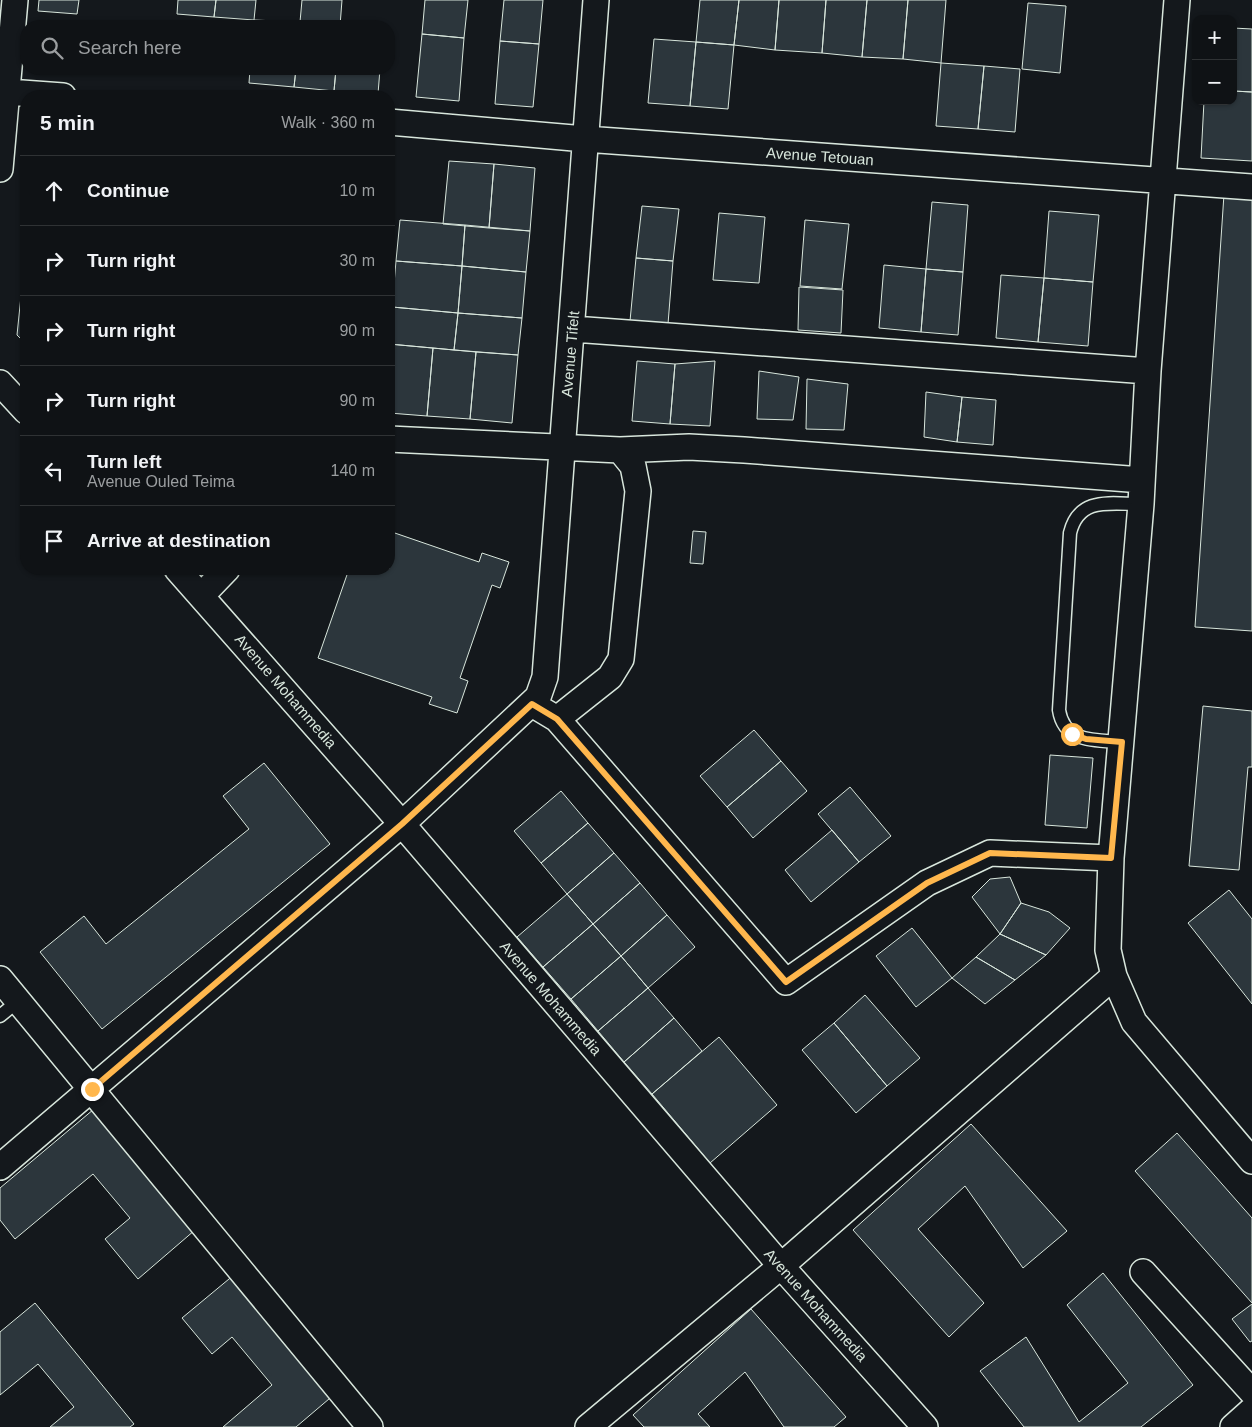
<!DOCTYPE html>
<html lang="en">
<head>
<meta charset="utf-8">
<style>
	body { margin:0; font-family:Helvetica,sans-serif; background:#1d2022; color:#f1f3f6 }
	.controls { position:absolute; right:15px; top:15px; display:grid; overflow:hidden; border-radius:10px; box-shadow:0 1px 4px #0004 }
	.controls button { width:45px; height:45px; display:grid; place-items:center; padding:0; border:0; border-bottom:1px solid #2f3234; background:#0f1215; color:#f1f3f6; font:25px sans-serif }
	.stop { position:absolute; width:15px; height:15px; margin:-11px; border:4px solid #ffb74d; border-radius:50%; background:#fff }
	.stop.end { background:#ffb74d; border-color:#fff; box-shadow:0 1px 5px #0008 }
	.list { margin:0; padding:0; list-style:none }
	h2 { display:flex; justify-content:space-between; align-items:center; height:65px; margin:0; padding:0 20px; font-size:21px }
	h2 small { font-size:16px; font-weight:400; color:#9b9ea0 }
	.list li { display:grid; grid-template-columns:32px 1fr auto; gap:15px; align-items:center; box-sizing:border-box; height:70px; padding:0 20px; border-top:1px solid #2f3234 }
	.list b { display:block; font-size:19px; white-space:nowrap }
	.list p { margin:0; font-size:16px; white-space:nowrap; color:#9b9ea0 }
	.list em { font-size:16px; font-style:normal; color:#9b9ea0 }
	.icon { flex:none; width:28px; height:28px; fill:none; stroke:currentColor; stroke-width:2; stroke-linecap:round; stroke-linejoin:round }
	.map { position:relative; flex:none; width:1252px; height:1427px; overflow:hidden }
	.search { position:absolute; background:#0f1215; box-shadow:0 1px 4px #0004; left:20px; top:20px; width:375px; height:55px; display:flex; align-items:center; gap:12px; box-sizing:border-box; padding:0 18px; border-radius:20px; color:#9b9ea0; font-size:19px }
	.panel { position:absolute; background:#0f1215; box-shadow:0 1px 4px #0004; left:20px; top:90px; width:375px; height:485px; border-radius:20px }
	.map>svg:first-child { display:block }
</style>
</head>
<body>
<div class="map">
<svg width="1252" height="1427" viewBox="0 0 1252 1427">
	<rect width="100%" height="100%" fill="#14181c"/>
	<path fill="#2c363c" stroke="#d8e6dc" d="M39,0H79L77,14L38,11Z
		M178,0H216L214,17L177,14Z
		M216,0H256L254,20L214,17Z
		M302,0H342L340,26L300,22Z
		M425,0H468L464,38L422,34Z
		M504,0H543L539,44L500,41Z
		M700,0H739L734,45L696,42Z
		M739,0H779L775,50L734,45Z
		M779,0H826L822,53L775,50Z
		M826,0H867L862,57L822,53Z
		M867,0H908L903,59L862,57Z
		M908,0H946L941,63L903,59Z
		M1028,3L1066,6L1060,73L1022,69Z
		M254,20L300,22V26H254Z
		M300,22L330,26H300Z
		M1233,28L1252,29V92L1233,91Z
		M422,34L464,38L459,101L416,97Z
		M654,39L696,42L690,106L648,103Z
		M500,41L539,44L533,107L495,104Z
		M696,42L734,45L728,109L690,106Z
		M941,63L984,66L978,129L936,126Z
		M984,66L1020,69L1015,132L978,129Z
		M250,69H296L294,87L249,83Z
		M296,69H336L334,91L294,87Z
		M336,69H380L378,94L334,91Z
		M1233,91L1252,92V161L1201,158L1204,101H1233Z
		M449,161L494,164L489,228L443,224Z
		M494,164L535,168L530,231L489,228Z
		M1224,194L1252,195V631L1195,627Z
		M932,202L968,205L963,272L926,269Z
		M642,206L679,209L673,261L636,258Z
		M1049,211L1099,215L1093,282L1044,278Z
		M719,213L765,217L759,283L713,280Z
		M400,220L465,225L462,266L396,261Z
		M805,220L849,224L842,289L800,286Z
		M465,225L530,231L526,272L462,266Z
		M636,258L673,261L668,324L630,321Z
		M396,261L462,266L458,313L392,307Z
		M884,265L926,269L921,332L879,328Z
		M462,266L526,272L522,318L458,313Z
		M926,269L963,272L958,335L921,332Z
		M1001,275L1044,278L1038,342L996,338Z
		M1044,278L1093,282L1088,346L1038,342Z
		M799,287L843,290L841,333L798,330Z
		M21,296L26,297V344L17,335Z
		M392,307L458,313L454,350L389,344Z
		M458,313L522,318L518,355L454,350Z
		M389,344L433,348L427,416L389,413Z
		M433,348L476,352L470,419L427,416Z
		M476,352L518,355L512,423L470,419Z
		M637,361L675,364L670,424L632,421Z
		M715,361L710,426L670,424L675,364Z
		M759,371L799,377L793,420L757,419Z
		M807,379L848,384L844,430L806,429Z
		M926,392L962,397L957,442L924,437Z
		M962,397L996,400L993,445L957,442Z
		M389,531L479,562L482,553L509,562L500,588L492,585L460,678L468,681L457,713L429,704L432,697L318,658L349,569H389Z
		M693,531L706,532L703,564L690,563Z
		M1203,706L1252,711V767H1248L1239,870L1189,866Z
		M754,730L781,761L727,807L700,776Z
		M1050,755L1093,758L1087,828L1045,825Z
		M781,761L807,791L753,838L727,807Z
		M264,763L330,844L102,1029L40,952L84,916L106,944L249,829L223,796Z
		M850,787L891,836L859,862L818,814Z
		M561,791L588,823L541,863L514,831Z
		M588,823L614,853L567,894L541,863Z
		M832,830L859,862L811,902L785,870Z
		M614,853L640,883L593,924L567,894Z
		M1010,877L1021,903L1000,934L972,897L990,879Z
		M640,883L667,915L621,956L593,924Z
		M1229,890L1252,919V1004L1188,923Z
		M567,894L593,924L543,967L517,937Z
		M1021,903L1049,912L1070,928L1046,955L1000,934Z
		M667,915L695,947L648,988L621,956Z
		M593,924L621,956L571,999L543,967Z
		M912,928L952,978L916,1007L876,956Z
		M1000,934L1046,955L1015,980L976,957Z
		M621,956L648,988L598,1031L571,999Z
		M976,957L1015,980L985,1004L952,978Z
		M648,988L674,1018L624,1062L598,1031Z
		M865,995L920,1058L887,1086L834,1023Z
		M674,1018L702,1051L652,1094L624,1062Z
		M834,1023L887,1086L856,1113L802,1050Z
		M719,1037L777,1105L710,1163L652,1094Z
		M94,1109L195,1230L138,1279L105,1239L130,1218L93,1174L15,1239L0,1220V1188Z
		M971,1124L1067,1231L1023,1268L965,1186L918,1229L984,1303L949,1337L853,1230Z
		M1177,1133L1252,1218V1303L1135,1171Z
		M1103,1273L1193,1385L1141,1427H1024L980,1371L1026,1337L1079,1422L1128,1383L1067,1305Z
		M235,1274L336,1393L296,1427H223L272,1385L232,1337L212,1354L182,1318Z
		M35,1303L134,1424L130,1427H50L74,1407L38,1364L0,1395V1332Z
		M1252,1304V1341L1250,1342L1232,1319Z
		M751,1309L846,1417L834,1427H784L745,1372L698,1414L710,1427H644L633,1415Z"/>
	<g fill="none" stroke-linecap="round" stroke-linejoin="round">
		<g stroke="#d8e6dc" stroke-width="15">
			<path id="service" d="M1122,742C1095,740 1064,743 1059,710L1070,533C1079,496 1111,504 1141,504
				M0,1016L18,1001"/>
		</g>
		<g stroke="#d8e6dc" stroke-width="28">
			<path id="minor" d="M1177,0L1148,371L1141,504L1111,858L1108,950L1114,976L1134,1022L1252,1161
				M8,92L63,96
				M389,122L585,139L1252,187
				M0,169L15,0
				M573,329L1148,371
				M0,383L26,411
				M389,439L620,450L633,466L638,491L621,659L610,677L557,719
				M620,450L689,447L744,450L1142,480
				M177,569L402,824L781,1266L925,1427
				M202,595L227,569
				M532,704L557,719L786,982L927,883L990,853L1111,858
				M0,979L370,1427
				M0,1167L402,824L538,697L545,677L596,0
				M1143,1272L1252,1392
				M588,1427L781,1266L1114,976
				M1233,1427L1252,1410"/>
		</g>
		<use href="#service" stroke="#14181c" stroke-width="12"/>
		<use href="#minor" stroke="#14181c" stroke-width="25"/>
	</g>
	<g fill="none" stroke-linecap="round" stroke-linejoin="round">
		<path stroke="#ffb74d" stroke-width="6" d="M92,1089L402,824L532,704L557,719L786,982L927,883L990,853L1111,858L1122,742L1086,739L1072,734"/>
	</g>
	<g text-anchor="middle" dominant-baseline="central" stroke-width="4" stroke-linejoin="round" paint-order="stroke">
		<g font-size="15" fill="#d8e6dc" stroke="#14181c">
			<text transform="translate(820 156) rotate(4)">Avenue Tetouan</text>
			<text transform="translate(570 354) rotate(-85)">Avenue Tifelt</text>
			<text transform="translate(286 691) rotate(49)">Avenue Mohammedia</text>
			<text transform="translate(551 998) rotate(49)">Avenue Mohammedia</text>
			<text transform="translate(816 1305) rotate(48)">Avenue Mohammedia</text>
		</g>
	</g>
</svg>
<div class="controls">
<button>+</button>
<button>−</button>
</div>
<div class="stop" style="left:1072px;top:734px"></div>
<div class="stop end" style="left:92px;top:1089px"></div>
<div class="search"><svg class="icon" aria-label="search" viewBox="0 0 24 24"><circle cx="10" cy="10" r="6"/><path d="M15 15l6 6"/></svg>Search here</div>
<section class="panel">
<h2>5 min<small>Walk · 360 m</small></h2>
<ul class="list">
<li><svg class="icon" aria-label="ahead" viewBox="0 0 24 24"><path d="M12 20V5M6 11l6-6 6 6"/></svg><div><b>Continue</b></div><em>10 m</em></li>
<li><svg class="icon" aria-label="right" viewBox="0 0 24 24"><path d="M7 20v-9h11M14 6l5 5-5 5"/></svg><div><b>Turn right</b></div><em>30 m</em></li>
<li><svg class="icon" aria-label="right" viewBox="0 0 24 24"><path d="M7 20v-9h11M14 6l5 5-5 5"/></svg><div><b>Turn right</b></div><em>90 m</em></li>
<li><svg class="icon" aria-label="right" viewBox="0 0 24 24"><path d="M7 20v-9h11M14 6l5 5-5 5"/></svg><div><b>Turn right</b></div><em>90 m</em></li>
<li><svg class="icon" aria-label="left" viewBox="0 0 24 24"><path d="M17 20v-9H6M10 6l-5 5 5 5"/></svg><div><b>Turn left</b><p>Avenue Ouled Teima</p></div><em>140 m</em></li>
<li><svg class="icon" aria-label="arrive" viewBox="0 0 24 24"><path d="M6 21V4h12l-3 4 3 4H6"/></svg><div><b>Arrive at destination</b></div></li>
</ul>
</section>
</div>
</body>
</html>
